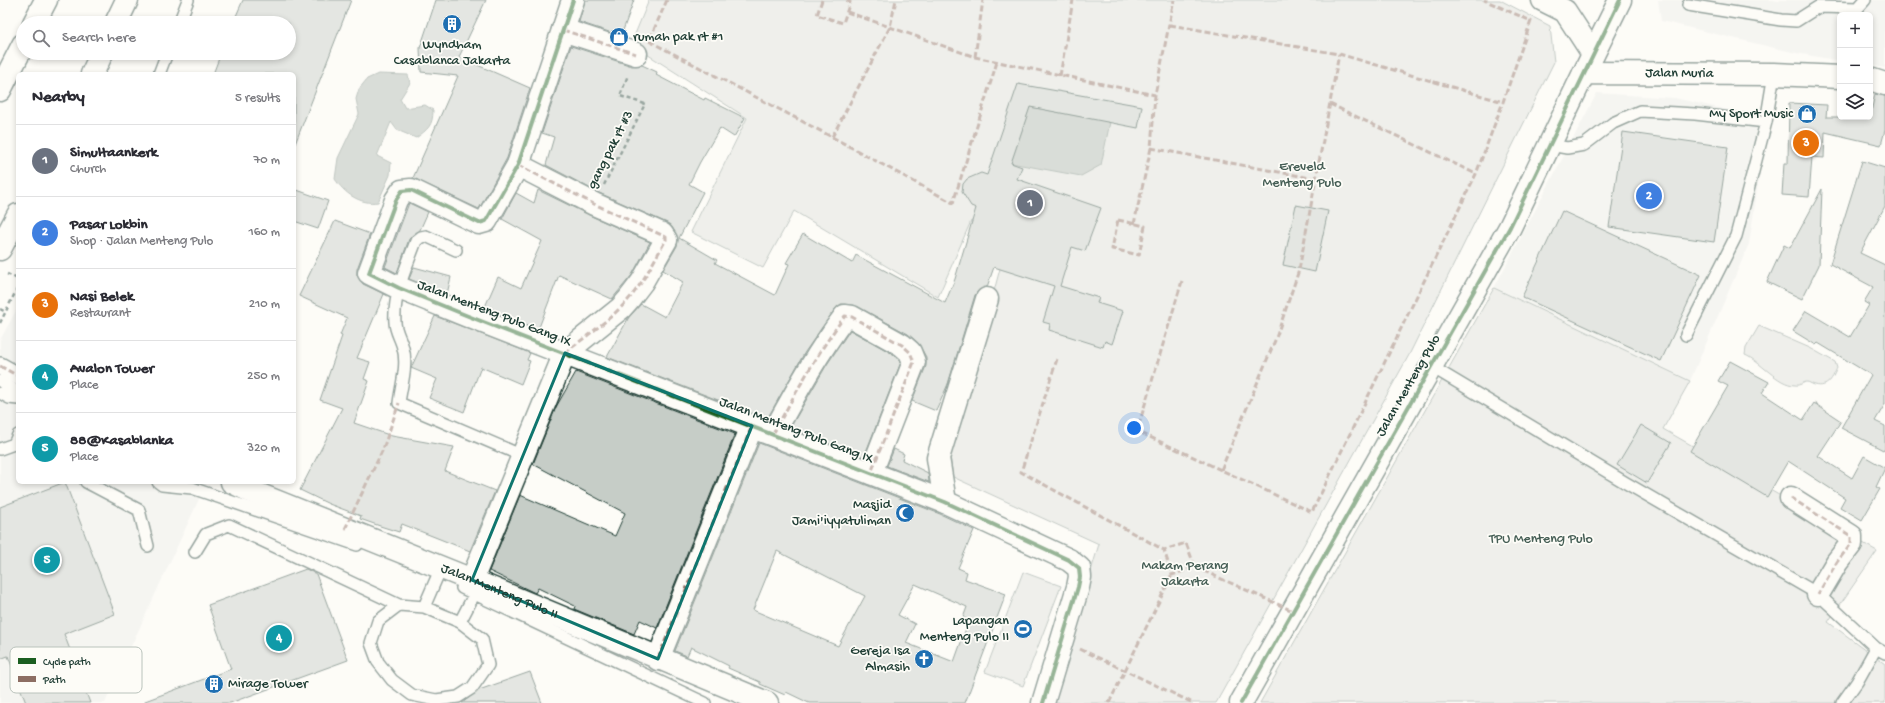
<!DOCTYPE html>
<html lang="en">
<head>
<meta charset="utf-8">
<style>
	body { margin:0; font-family:"Gochi Hand",sans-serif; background:#f2f2f3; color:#2b2b33 }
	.controls { position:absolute; right:12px; top:12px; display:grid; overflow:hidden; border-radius:6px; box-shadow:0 2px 6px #0003 }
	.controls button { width:36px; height:36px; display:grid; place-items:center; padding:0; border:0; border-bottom:1px solid #e1e1e2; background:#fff; color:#2b2b33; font:20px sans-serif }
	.you { position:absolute; left:1134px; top:428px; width:14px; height:14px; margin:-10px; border:3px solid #fff; border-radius:50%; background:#1a73e8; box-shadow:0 0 0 6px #1a73e833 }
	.badge { display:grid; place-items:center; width:26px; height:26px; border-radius:50%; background:#1f6fb2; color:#fff; font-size:13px; font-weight:700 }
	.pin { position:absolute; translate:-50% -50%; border:2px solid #fff; box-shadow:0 1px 4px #0006 }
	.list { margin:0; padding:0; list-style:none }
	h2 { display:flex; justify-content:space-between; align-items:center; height:52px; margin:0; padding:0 16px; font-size:17px }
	h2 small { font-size:13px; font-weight:400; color:#7c7c81 }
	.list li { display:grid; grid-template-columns:26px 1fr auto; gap:12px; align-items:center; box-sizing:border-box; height:72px; padding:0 16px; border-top:1px solid #e1e1e2 }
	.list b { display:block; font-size:15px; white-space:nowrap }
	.list p { margin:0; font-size:13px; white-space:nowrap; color:#7c7c81 }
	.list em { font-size:13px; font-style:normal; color:#7c7c81 }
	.icon { flex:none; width:22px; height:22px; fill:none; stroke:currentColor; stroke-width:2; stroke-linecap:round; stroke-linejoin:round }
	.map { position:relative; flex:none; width:1885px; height:703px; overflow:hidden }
	.search { position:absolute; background:#fff; box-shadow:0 2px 6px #0003; left:16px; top:16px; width:280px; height:44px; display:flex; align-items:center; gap:10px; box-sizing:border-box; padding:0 14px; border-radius:22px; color:#7c7c81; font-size:15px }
	.panel { position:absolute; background:#fff; box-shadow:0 2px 6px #0003; left:16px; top:72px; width:280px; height:412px; border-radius:6px }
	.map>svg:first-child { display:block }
</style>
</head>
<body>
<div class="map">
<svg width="1885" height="703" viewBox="0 0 1885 703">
	<rect width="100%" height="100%" fill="#fdfcf7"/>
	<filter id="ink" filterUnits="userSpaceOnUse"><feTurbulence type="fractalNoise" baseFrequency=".025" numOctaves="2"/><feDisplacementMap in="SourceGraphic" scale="8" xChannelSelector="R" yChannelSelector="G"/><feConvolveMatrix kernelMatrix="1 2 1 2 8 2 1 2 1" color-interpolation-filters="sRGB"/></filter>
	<g filter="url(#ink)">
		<path fill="#eceee9" d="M1658,0H1773L1779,1L1780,0H1885V68L1870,65V15H1840V61L1796,53L1661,21Z
			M1597,93L1675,98L1768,119L1749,244L1690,381L1494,288Z
			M18,307V369L0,359V340Z
			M0,374L18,383V482H207L105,703H0Z"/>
		<path fill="#dde0db" stroke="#7e8e88" d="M649,0H1500L1550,26L1554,62L1409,355L1216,703H1052L1099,544L953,477L950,456L1009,235L971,221L938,297L794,211L763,268L691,232L747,118L631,44Z
			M1494,288L1690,381L1663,429L1877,551L1828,622L1885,664V703H1260Z
			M1759,326L1810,348L1835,362L1837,368C1833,377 1828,389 1815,385C1813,385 1809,382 1807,382C1803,382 1800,386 1795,385C1778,385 1760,361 1745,355L1746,348Z
			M1023,572L1061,586L1023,686L985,672Z"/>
		<path fill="#aeb8b1" stroke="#75877f" d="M378,74L408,75L410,83L400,99L405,108L425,105L433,110C433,126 428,129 416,138L397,130L391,122L377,156L391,163L390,175L378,202C360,205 344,193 335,179L338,158L359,114L356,99L359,89L367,79Z
			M1030,107L1110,122L1101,165L1081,176L1011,163Z"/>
		<path fill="#c6cdc7" stroke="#1f3d34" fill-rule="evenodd" d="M243,0H351L295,144H294V74H213L221,53H289V23H233Z
			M436,0H486L459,57L530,88L507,158L479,209L413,178L458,76L421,72L420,48Z
			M585,0H634L621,36L579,22Z
			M571,46L632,66L642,65L657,72L656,75L704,100L705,98L745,118L734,137L720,128L700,162L689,184L703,192L679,238L717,260L715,263L775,295L789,264L786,263L803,234L852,263L856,255L945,303L955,279L976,208L971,206L962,192L963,184L967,179L981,173L987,175L1018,84L1142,106L1138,128L1030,107L1011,163L1022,167L1017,179L1101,208L1085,251L1072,247L1060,286L1099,298L1097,303L1123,311L1112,344L1105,341L1103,347L1049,330L1050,324L1043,322L1054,286L994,267L987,287L979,290L975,295L948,384L936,411L912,401L926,366V357L918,343L908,334L854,305L841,304L835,309L805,352L767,419L607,357L629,317L641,304L665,317L683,282L663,270L677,246L678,239L672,227L667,223L599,193L546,165L554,137L542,133Z
			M1875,94L1885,96V130L1881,145L1825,132L1824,158L1812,157L1809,197L1782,195L1784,163H1788L1789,103L1827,105L1826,117H1870Z
			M1623,132L1728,147L1714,242L1609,227Z
			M1862,161L1885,168V206L1860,253L1885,265V404L1875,421L1885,426V451L1841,428L1871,375L1818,343L1816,345L1793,331L1806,311L1850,337L1869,305L1864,302L1873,287L1830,264Z
			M294,189L328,201L318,229L294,221Z
			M1822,189L1819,265L1802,299L1767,282L1784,245L1790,248Z
			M538,190L589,215L650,242L632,275L612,299L559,275L538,330L484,309L498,277L521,288L542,241L502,219L516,193L534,203Z
			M409,203L428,212L420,230L409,239L397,273L385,267Z
			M1296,205L1328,211L1315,272L1283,265Z
			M1562,211L1701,275L1661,361L1522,297Z
			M335,221L370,234L357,269V275L363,284L384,294L357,358L370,362L364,379L369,381L354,423L392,436L454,447L445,471L495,491L470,551L402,524L399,532L380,526L360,519L361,516L329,504L300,490L342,408L320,400L342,336L340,335L347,318L299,296Z
			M414,267L451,277L447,294L409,279Z
			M435,316L530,353L527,360L530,361L521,384L481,367L464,412L429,398L437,379L411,368Z
			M850,330L895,355L901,362L864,457L790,428L826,366Z
			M1730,361L1769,382L1762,393L1803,420L1814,403L1841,421L1818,456L1852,478L1864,456L1885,468L1876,487L1880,489L1862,520L1840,507L1845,498L1788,461L1767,497L1690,451L1728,386L1718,381Z
			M576,372L735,434L657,628L640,620L634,634L574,609L575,606L538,588L535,593L489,571L520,495L615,536L625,513L533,464L556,407Z
			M1641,425L1671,443L1647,483L1617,465Z
			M759,443L940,514L974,530L958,568L967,572L965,579L1006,594L965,703H809L786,692L785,695L760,684V682L728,668L729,666L691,647L687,656L675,651ZM777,551L865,596L838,646L753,610ZM915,584L967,607L963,618L969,620L954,662L906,643L915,624L898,615Z
			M894,449L904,454L902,460L928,473L929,482L887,466Z
			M65,482L115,614L64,634L90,703H26L8,656L0,659V507Z
			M306,569L316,574L348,660L230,703H146L145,701L231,669L208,605Z
			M530,672L542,703H462L479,690Z"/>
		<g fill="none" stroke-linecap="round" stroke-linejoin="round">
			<g stroke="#1f3d34" stroke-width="14">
				<path id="service" d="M1688,5L1781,20L1796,21L1818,7L1858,8L1865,0
					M179,23L188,0
					M159,74L167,53
					M1550,145L1567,148L1584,145L1613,123L1640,111L1695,114L1766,122
					M456,250L426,236L421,237L416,241C407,266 393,294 395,322C395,331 401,339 403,348C408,365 401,386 399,403L523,456
					M1686,335L1736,236L1766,122L1774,74
					M1432,367L1626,483L1818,594L1876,648L1885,653
					M0,381L13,389L18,395
					M0,393L9,398L18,399
					M0,449L14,444L18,435
					M86,482L139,510L148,546
					M158,482L162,485L192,488L357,545
					M195,552L206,534L229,525L399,605
					M437,577L424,607L399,605L378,621L371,643L378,662L392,680L412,695L436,700L458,697L472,688L488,665L482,639L460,622L475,593
					M462,588L705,703
					M424,607L460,622
					M1842,703L1857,682L1876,648"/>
			</g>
			<g stroke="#1f3d34" stroke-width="20">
				<path id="pedestrian" d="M0,366L18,376"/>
			</g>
			<g stroke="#1f3d34" stroke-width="25">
				<g id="minor">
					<path d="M573,0L518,165L486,221L479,223L411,190L402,191L396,200L369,273L399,288L468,316L945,502L1069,560L1079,568L1080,577L1078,587L1043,703"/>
					<path d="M1543,0L1565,11L1593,54"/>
					<path d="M563,30L636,54"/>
					<path d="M1584,73L1620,0"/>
					<path d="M773,434C795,394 817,353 845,316L852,317L902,345L910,352L914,362L871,473"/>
					<path id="s1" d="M232,482L248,490L472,580L767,703"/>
					<path d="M1791,498L1851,536V544L1837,562L1818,594"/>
					<path d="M945,502L938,458L987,299"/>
					<path d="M472,580L565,353L621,308L629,299L642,282L666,240L662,234L594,204L518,165"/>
					<path d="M658,659L752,426"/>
				</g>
			</g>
			<g stroke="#1f3d34" stroke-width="25">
				<g id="tertiary">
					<path d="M1870,79L1885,84"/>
					<path id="s2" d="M1241,703L1510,227L1584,73L1774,74L1840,77"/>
				</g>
			</g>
			<g stroke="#1f3d34" stroke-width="25">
				<path id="primary" d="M34,23L46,0
					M116,23L127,0
					M92,74L102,53
					M0,90L23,45
					M0,249L18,215"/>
			</g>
			<path stroke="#1f3d34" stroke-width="2.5" stroke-dasharray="4 3" stroke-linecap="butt" d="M604,185L645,104L620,96L628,75
				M7,274L18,279
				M0,309L6,312
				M0,323L18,287"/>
			<use href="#service" stroke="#fdfcf7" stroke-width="11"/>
			<use href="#pedestrian" stroke="#fdfcf7" stroke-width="17"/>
			<use href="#minor" stroke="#fdfcf7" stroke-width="22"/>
			<use href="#tertiary" stroke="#fdfcf7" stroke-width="22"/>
			<use href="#primary" stroke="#fdfcf7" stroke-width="22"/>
			<path stroke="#8d6e63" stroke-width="3" stroke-dasharray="6 3" stroke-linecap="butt" d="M667,0L649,41L832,137L890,27L896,0
				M822,0L817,15L843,23L850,2L845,0
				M847,12L975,57L1155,95
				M1170,25L1339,54L1503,102
				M563,30L636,54
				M975,57L983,0
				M1060,76L1073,0
				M1330,104L1476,174
				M832,137L953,203L997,62
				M1151,148L1316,179
				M518,165L594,204L666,237V240C654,260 644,282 628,300C610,320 586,336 565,353
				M1118,220L1145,226L1139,255L1112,249Z
				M1134,224L1151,148L1155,95L1174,0
				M1182,281L1137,431L1312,512L1476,174L1503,102L1531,21L1484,0
				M1057,359L1021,472L1164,550L1172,575L1195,567L1186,543L1164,550
				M0,366L18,376
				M773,434C795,394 817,353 845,316L852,317L902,345L910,352L914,362L871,473
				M1221,470L1276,338L1299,270L1339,54
				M1791,498L1851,536V544L1837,562L1818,594
				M345,529L383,449L399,403
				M1195,567L1293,611
				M1080,649L1191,702
				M658,659L752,426
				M1109,703L1172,575"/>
			<g stroke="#fdfcf7" stroke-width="6">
				<path id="cycleway" d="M573,0L518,165L486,221L479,223L411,190L402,191L396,200L369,273L399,288L468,316L945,502L1069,560L1079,568L1080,577L1078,587L1043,703
					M1241,703L1510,227L1620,0"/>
			</g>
			<use href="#cycleway" stroke="#1b5e20" stroke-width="4"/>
		</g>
	</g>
	<path d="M0 0H1885V703H0ZM565,353L752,426L658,659L472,580Z" fill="#fdfcf7" fill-opacity=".55" fill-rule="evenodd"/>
	<path fill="none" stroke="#0f766e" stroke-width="3" stroke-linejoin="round" d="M565,353L752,426L658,659L472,580Z"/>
	<defs>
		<g id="building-disc" transform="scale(1)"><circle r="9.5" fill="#1f6fb2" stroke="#fdfcf7"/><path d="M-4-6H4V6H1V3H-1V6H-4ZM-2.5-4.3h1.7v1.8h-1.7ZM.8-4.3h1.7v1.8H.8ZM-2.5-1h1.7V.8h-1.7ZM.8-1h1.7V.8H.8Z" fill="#fff"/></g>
		<g id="shop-disc" transform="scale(1)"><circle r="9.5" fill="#1f6fb2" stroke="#fdfcf7"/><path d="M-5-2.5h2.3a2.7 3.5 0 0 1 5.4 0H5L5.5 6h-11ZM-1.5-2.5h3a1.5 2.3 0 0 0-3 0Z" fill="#fff"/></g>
		<g id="mosque-disc" transform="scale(1)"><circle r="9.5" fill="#1f6fb2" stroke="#fdfcf7"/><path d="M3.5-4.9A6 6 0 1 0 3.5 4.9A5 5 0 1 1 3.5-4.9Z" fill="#fff"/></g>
		<g id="stadium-disc" transform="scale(1)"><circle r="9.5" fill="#1f6fb2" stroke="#fdfcf7"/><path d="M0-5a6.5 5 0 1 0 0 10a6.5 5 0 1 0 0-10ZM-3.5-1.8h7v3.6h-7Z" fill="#fff"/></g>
		<g id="church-disc" transform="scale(1)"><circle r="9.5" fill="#1f6fb2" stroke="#fdfcf7"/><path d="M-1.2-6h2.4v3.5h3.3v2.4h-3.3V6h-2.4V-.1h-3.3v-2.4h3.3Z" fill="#fff"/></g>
	</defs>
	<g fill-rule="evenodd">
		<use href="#building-disc" x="452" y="24"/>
		<use href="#shop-disc" x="619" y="37"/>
		<use href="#shop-disc" x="1807" y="114"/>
		<use href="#mosque-disc" x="905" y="513"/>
		<use href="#stadium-disc" x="1023" y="629"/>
		<use href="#church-disc" x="924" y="659"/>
		<use href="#building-disc" x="214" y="684"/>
	</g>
	<g text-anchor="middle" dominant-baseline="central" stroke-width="3.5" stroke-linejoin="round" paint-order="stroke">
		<g font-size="14" fill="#1f3d34" stroke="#fdfcf7" text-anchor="end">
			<text x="633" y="37" text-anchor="start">rumah pak rt #1</text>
			<text x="452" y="45" text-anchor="middle">Wyndham<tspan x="452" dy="16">Casablanca Jakarta</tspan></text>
			<text x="1793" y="114">My Sport Music</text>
			<text x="891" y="505">Masjid<tspan x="891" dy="16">Jami'iyyatuliman</tspan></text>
			<text x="1009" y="621">Lapangan<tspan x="1009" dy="16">Menteng Pulo II</tspan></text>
			<text x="910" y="651">Gereja Isa<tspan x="910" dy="16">Almasih</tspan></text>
			<text x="228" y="684" text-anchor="start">Mirage Tower</text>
		</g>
		<g font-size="14" fill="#1f3d34" stroke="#fdfcf7">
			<text stroke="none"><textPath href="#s2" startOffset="813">Jalan Muria</textPath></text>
			<text transform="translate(611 150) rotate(-63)">gang pak rt #3</text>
			<text transform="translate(494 314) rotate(21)">Jalan Menteng Pulo Gang IX</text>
			<text transform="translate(1409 386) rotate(-60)">Jalan Menteng Pulo</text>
			<text transform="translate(796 431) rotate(21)">Jalan Menteng Pulo Gang IX</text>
			<text stroke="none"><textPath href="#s1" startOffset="289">Jalan Menteng Pulo II</textPath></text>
		</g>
		<g font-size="14" fill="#455e55" stroke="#fdfcf7">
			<text x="1302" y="167">Ereveld<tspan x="1302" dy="16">Menteng Pulo</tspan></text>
			<text x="1541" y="539">TPU Menteng Pulo</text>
			<text x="1185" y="566">Makam Perang<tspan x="1185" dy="16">Jakarta</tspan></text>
		</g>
	</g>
	<rect x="10" y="647" width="132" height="46" rx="6" fill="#fdfcf7" stroke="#bac3bc" stroke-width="1"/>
	<rect x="18" y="658" width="18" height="6" fill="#1b5e20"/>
	<rect x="18" y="676" width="18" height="6" fill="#8d6e63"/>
	<g font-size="11" fill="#1f3d34">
		<text x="43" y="665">Cycle path</text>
		<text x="43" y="683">Path</text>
	</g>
</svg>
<div class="controls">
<button>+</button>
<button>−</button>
<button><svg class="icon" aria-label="layers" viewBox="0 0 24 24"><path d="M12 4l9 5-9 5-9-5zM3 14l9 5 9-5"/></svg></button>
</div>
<div class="you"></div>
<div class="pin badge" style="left:1030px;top:203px;background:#6b7280">1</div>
<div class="pin badge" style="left:1649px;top:196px;background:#3f7fe0">2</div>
<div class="pin badge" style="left:1806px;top:143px;background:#e8710a">3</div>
<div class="pin badge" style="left:279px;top:638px;background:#0f9aa8">4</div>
<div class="pin badge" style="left:47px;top:560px;background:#0f9aa8">5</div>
<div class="search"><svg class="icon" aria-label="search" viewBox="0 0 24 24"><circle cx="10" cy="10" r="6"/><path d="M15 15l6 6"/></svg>Search here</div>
<section class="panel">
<h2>Nearby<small>5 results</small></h2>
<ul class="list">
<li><span class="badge" style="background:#6b7280">1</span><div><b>Simultaankerk</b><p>Church</p></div><em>70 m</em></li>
<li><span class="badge" style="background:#3f7fe0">2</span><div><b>Pasar Lokbin</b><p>Shop · Jalan Menteng Pulo</p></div><em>160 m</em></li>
<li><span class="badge" style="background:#e8710a">3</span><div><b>Nasi Belek</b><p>Restaurant</p></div><em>210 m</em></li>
<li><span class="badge" style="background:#0f9aa8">4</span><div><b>Avalon Tower</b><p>Place</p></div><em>250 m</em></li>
<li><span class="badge" style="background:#0f9aa8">5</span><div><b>88@Kasablanka</b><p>Place</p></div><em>320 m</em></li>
</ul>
</section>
</div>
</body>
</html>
